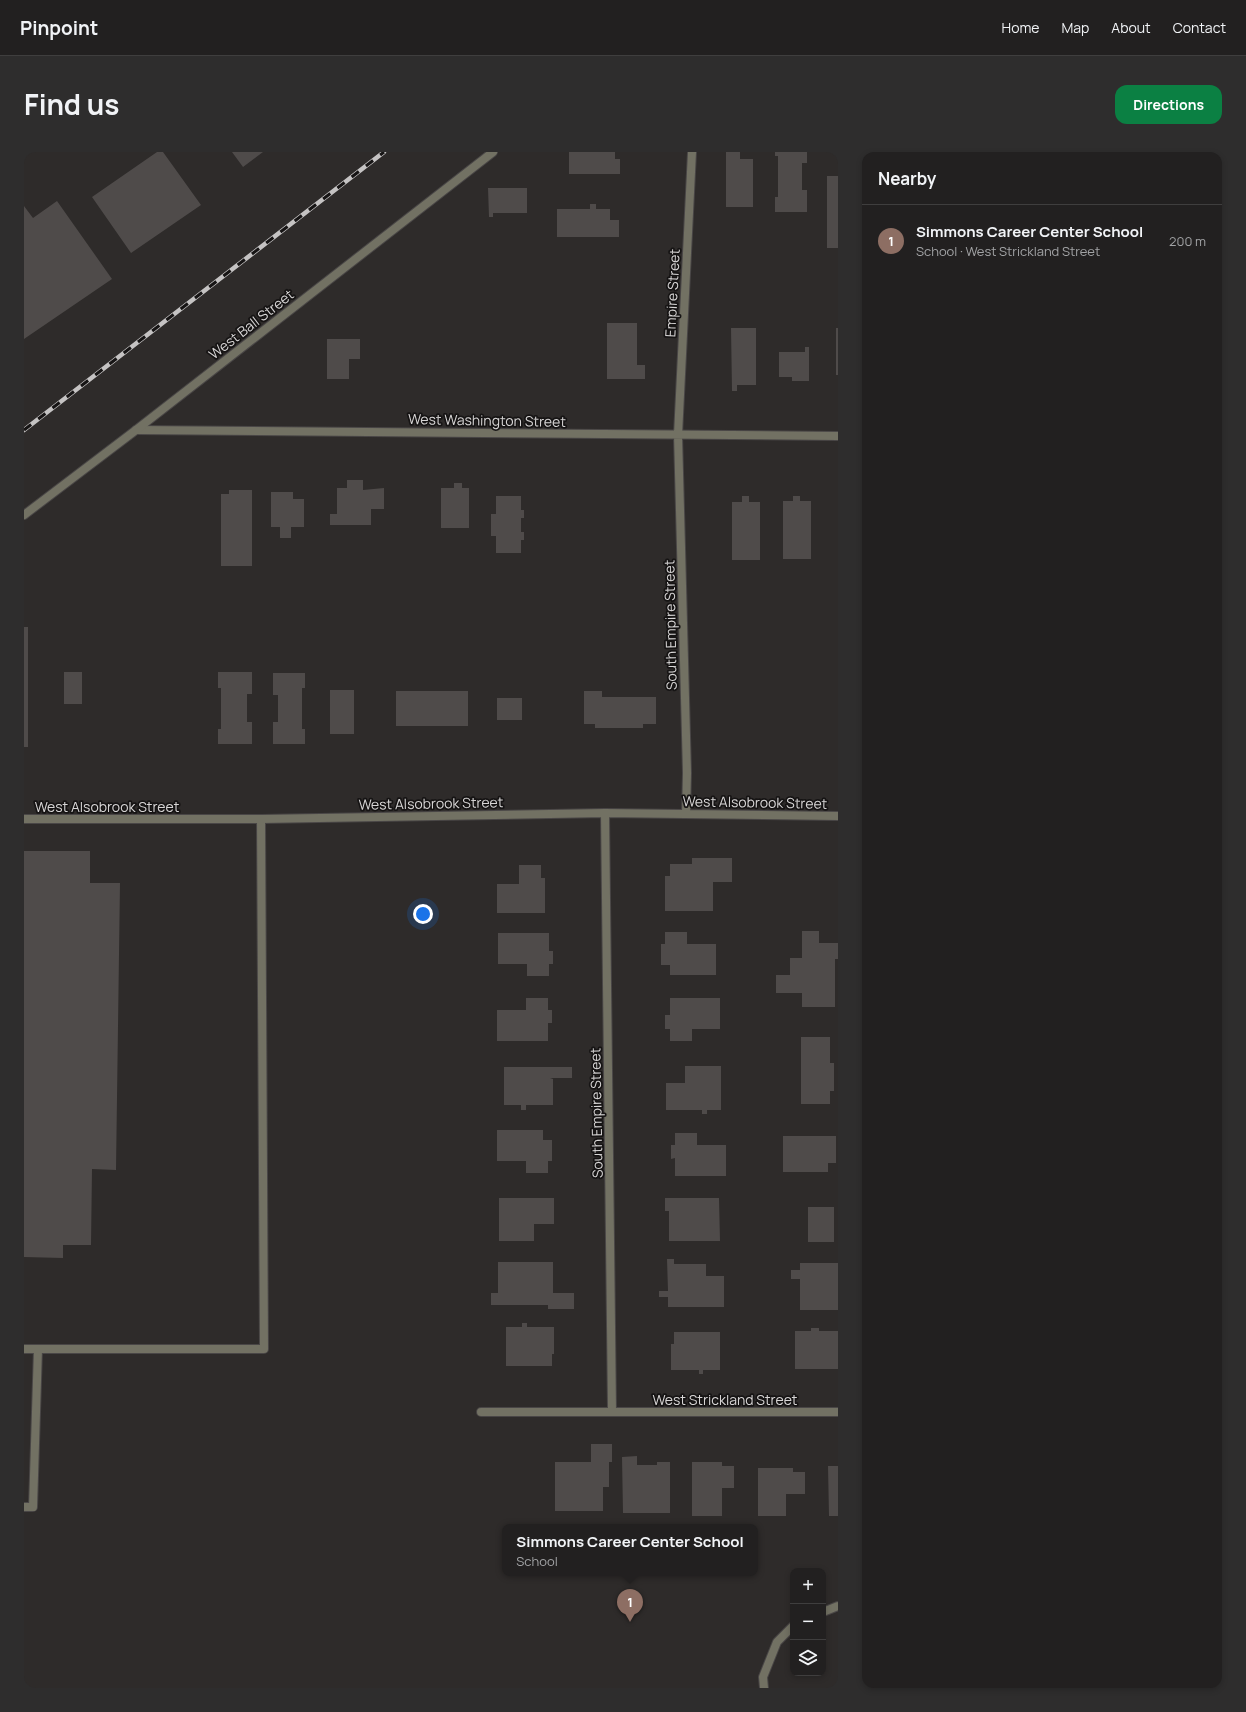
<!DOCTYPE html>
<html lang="en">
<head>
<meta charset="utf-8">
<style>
	body { margin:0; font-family:Manrope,sans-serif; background:#2e2d2d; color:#f1f3f6 }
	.controls { position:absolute; right:12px; bottom:12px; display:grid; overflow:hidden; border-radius:8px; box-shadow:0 2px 6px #0003 }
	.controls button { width:36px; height:36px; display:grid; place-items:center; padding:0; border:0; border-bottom:1px solid #3f3e3e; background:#222020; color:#f1f3f6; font:20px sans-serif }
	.you { position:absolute; left:399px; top:762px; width:14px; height:14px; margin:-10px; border:3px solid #fff; border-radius:50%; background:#1a73e8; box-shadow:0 0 0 6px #1a73e833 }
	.badge { display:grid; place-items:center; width:26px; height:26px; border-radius:50%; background:#0b8043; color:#fff; font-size:13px; font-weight:700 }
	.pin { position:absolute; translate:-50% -33px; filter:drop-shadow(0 1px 2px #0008) }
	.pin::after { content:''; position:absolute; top:21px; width:14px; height:12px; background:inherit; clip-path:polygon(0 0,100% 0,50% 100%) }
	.popup { position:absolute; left:478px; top:1372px; width:256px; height:52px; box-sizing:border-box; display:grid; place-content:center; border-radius:8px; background:#222020; filter:drop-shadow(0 1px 3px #0005); font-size:13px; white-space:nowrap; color:#a2a3a5 }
	.popup b { font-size:15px; color:#f1f3f6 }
	.popup::after { content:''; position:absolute; left:50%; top:100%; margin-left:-8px; border:8px solid transparent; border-top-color:#222020 }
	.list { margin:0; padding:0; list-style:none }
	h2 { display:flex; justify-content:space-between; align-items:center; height:52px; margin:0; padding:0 16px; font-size:17px }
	h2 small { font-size:13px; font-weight:400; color:#a2a3a5 }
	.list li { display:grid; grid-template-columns:26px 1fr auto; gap:12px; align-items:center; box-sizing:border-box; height:72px; padding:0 16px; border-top:1px solid #3f3e3e }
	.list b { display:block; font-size:15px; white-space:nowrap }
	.list p { margin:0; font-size:13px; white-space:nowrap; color:#a2a3a5 }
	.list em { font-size:13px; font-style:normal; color:#a2a3a5 }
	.icon { flex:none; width:22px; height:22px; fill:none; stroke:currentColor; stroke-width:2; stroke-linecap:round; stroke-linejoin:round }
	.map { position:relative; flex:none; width:814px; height:1536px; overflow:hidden; border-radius:12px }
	header { display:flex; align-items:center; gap:24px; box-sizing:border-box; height:56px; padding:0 20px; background:#222020; border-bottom:1px solid #3f3e3e }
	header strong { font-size:19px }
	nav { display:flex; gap:22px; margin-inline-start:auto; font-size:14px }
	.intro { display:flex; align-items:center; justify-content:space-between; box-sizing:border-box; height:96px; padding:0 24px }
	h1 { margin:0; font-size:28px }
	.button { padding:10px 18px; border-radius:12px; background:#0b8043; color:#fff; font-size:14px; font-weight:700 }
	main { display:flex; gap:24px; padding:0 24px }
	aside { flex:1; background:#222020; border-radius:12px; box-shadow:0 2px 6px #0003 }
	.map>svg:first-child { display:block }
</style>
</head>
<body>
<header>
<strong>Pinpoint</strong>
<nav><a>Home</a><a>Map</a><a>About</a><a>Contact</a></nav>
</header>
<div class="intro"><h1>Find us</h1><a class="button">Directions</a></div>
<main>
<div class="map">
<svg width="814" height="1536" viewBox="0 0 814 1536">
	<rect width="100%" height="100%" fill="#2e2b2a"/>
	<path fill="#4f4b4a" d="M133,0H139L177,53L107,101L68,45Z
		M208,0H239L219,15Z
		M545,0H591V7H596V22H545Z
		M702,0H716V7H729V55H702Z
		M751,0H783V11H778V38H783V60H751V45H754V4H751Z
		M803,24H814V96H803Z
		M464,36H503V61H469V65H465Z
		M33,49L88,127L0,187V54L9,66Z
		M566,52H572V57H586V68H595V85H533V57H566Z
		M583,171H613V213H621V227H583Z
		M707,176H732V233H713V239H708Z
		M812,176H814V223H812Z
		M303,187H336V207H325V227H303Z
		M781,195H785V229H768V225H755V200H781Z
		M323,328H339V338L360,336V357H347V373H306V362H313V336H323Z
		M430,331H438V336H445V376H417V336H430Z
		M205,338H228V414H197V342H205Z
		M247,340H269V347H280V375H267V386H256V375H247Z
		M472,344H497V358H500V366H497V380H500V388H497V401H472V384H467V362H472Z
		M718,344H725V350H736V408H708V350H718Z
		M769,344H776V349H787V407H759V349H769Z
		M0,475H4V595H0Z
		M40,520H58V552H40Z
		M194,520H228V542H223V570H228V592H194V577H197V536H194Z
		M249,521H281V536H278V577H281V592H249V570H254V543H249Z
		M306,538H330V582H306Z
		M372,539H444V574H372Z
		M560,539H578V545H632V572H619V576H571V572H560Z
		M473,546H498V568H473Z
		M0,699H66V731H96L92,1018L68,1017L67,1093H39V1106L0,1105Z
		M668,706H708V730H689V759H641V724H646V712H668Z
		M495,713H517V726H521V761H473V732H495Z
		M778,779H795V791H814V807H811V855H778V841H752V823H766V806H778Z
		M641,780H663V792H692V823H646V813H637V792H641Z
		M474,781H525V799H529V812H525V824H503V812H474Z
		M502,846H524V858H528V871H524V889H473V858H502Z
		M646,846H696V877H668V889H646V877H641V863H646Z
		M777,885H806V911H810V939H806V952H777Z
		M661,914H697V958H683V962H678V958H642V931H661Z
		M480,915H548V926H526L529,927V953H502V958H497V953H480Z
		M473,978H519V988H528V1009H524V1021H502V1009H473Z
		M651,981H673V993H702V1024H651V1006L647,1007V993H651Z
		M759,984H812V1011H804V1020H759Z
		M475,1046H530V1072H510V1089H475Z
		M641,1046H695L696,1089H645V1059H641Z
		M784,1055H810V1090H784Z
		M643,1107H650V1112H682V1124H700V1155H644V1145H635V1139H644Z
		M474,1110H529V1141H550V1157H524V1153H467V1141H474Z
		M776,1111H814V1158H776V1127H767V1118H776Z
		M498,1171H503V1175H530V1202H528V1214H482V1175H498Z
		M787,1176H795V1179H814V1217H771V1179H787Z
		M650,1180H696V1218H679V1222H675V1218H647V1192H650Z
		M567,1292H588V1310H585V1335H579V1359H531V1310H567Z
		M613,1304V1313H633V1310H646V1361H599L598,1305Z
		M668,1310H698V1314H710V1336H698V1364H668Z
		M804,1314H814V1364H805Z
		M734,1316H769V1320H781V1342H762V1364H734Z"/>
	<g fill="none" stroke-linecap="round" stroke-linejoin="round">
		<g stroke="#494646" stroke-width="10">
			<path id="service" d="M0,1197H240L237,667
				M0,1355H9L14,1197
				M799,1460L814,1454
				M740,1536L739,1525L753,1490L769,1474"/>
		</g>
		<g stroke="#494646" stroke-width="10">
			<path id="minor" d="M112,278L814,284
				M581,661L588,1260
				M662,662L663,621L654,283L668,0
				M0,667H237L581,661L814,664
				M457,1260H814"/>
		</g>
		<g stroke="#494646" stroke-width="10">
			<path id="tertiary" d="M0,363L112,278L469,0"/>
		</g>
		<use href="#service" stroke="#727163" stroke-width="8"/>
		<use href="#minor" stroke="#727163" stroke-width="8"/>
		<use href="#tertiary" stroke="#727163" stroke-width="8"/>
		<g stroke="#c5c3c3" stroke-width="4.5">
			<path id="rail" d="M0,278L360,0"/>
		</g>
		<use href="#rail" stroke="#161414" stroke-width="3" stroke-dasharray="9" stroke-linecap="butt"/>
	</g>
	<g text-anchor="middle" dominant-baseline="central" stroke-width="3.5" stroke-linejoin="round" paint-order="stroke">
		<g font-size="14" fill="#d8d6d6" stroke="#161414">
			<text transform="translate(648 141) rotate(-87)">Empire Street</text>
			<text transform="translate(227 172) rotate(-38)">West Ball Street</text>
			<text transform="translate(463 268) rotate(1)">West Washington Street</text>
			<text transform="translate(646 473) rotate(-91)">South Empire Street</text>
			<text transform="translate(731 650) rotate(1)">West Alsobrook Street</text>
			<text transform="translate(407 651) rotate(-1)">West Alsobrook Street</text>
			<text x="83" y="654">West Alsobrook Street</text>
			<text transform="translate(572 961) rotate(-91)">South Empire Street</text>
			<text x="701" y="1247">West Strickland Street</text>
		</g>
	</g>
</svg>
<div class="controls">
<button>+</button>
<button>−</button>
<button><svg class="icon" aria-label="layers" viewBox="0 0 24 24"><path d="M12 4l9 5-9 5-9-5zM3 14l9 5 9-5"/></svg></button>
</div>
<div class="you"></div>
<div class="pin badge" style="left:606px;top:1470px;background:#8d6e63">1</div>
<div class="popup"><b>Simmons Career Center School</b>School</div>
</div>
<aside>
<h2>Nearby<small></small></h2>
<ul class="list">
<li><span class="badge" style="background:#8d6e63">1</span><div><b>Simmons Career Center School</b><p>School · West Strickland Street</p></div><em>200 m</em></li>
</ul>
</aside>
</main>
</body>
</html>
